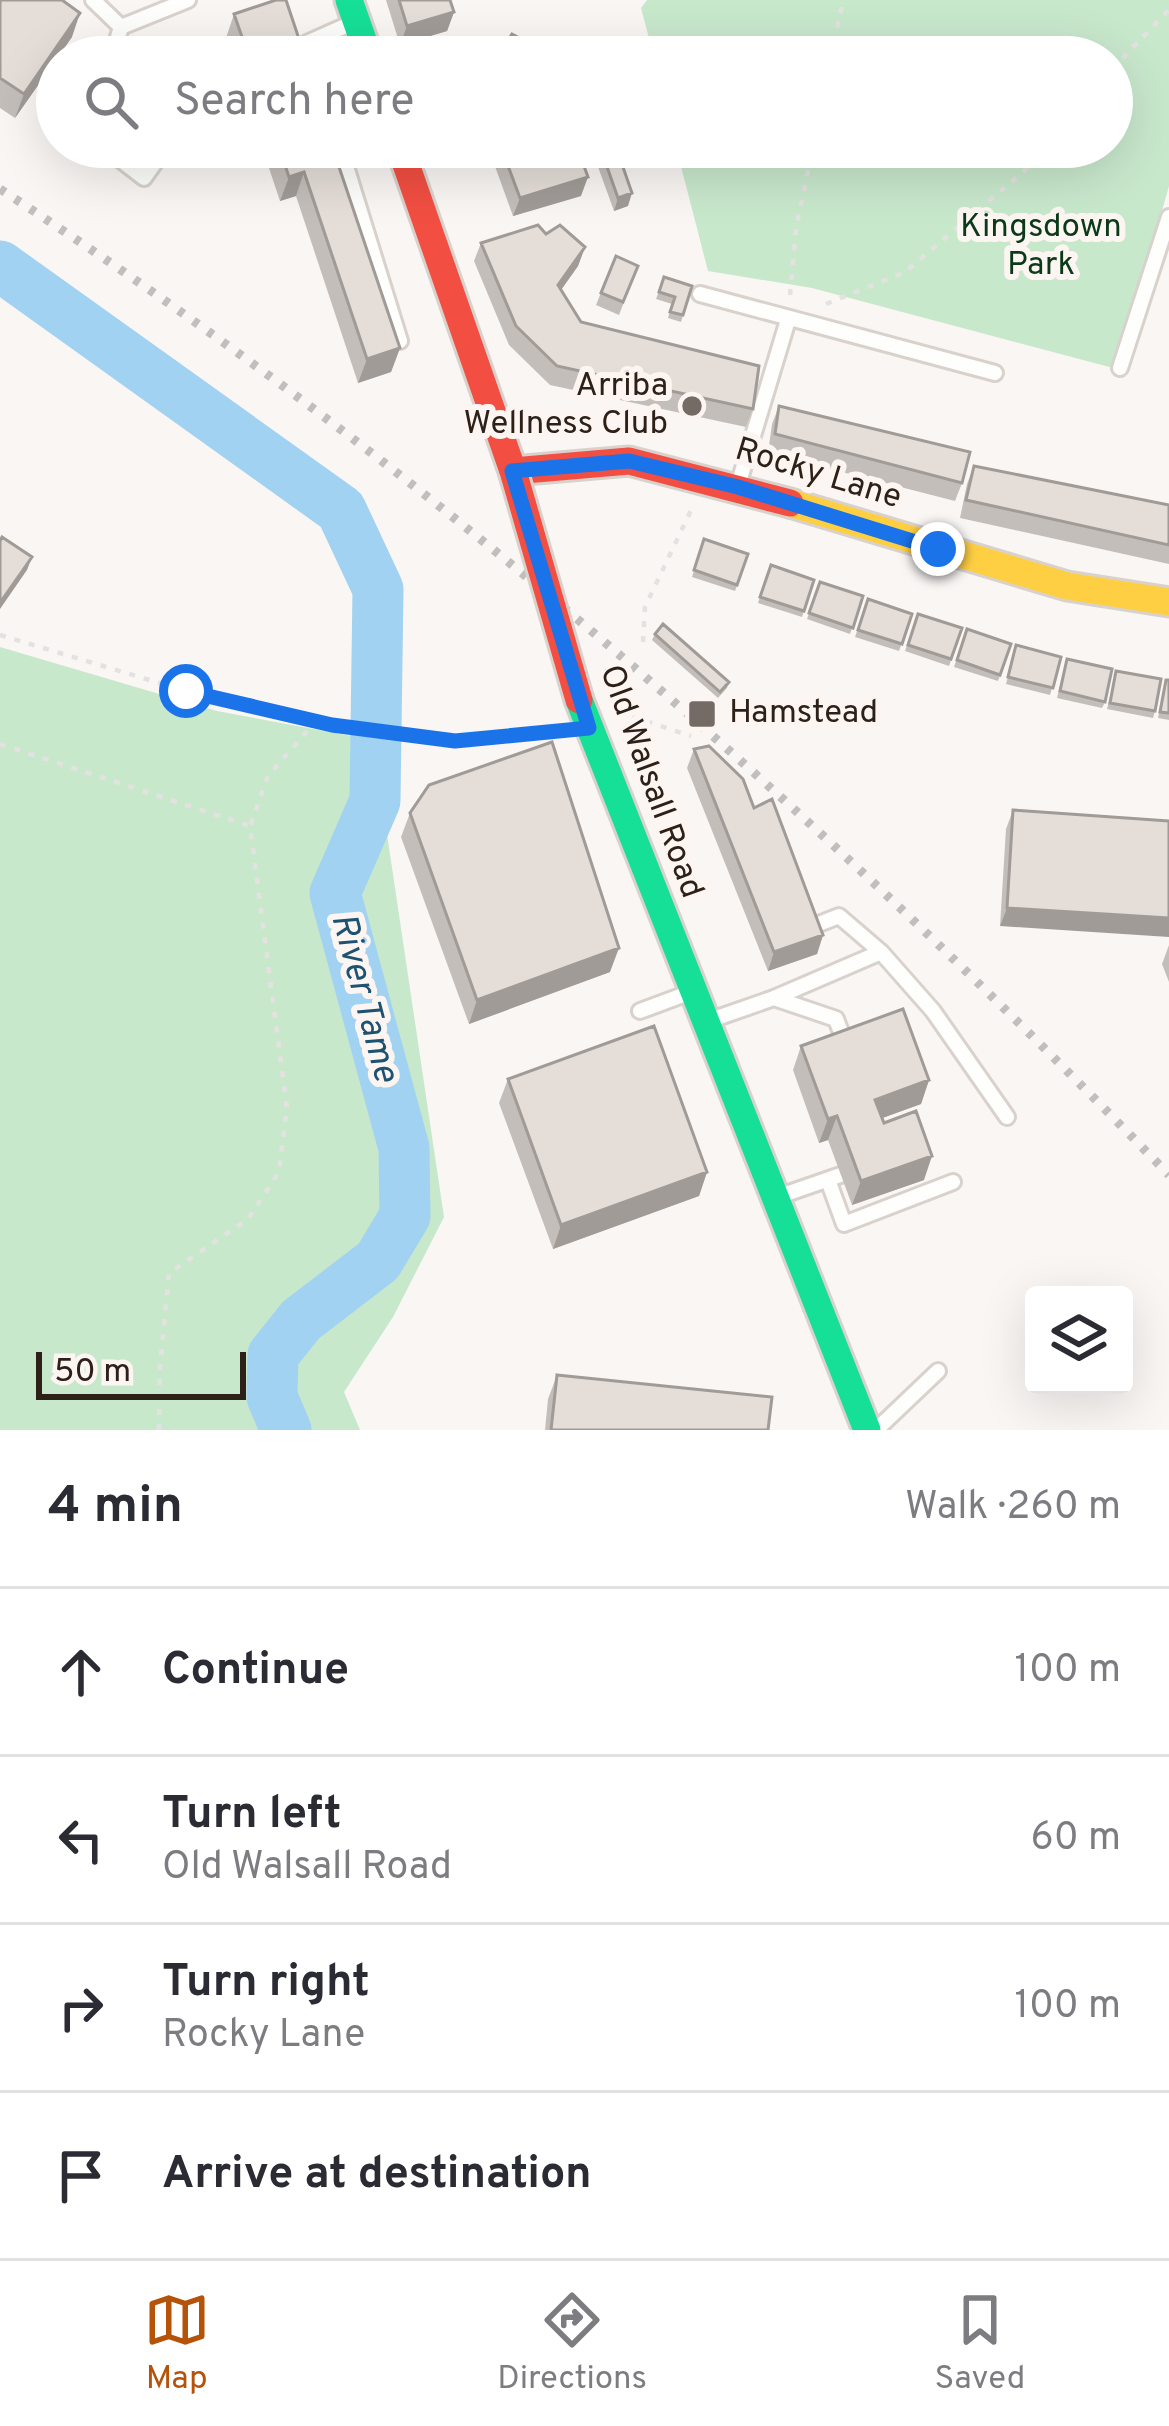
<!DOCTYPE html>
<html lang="en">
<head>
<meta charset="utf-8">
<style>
	body { margin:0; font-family:Overpass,sans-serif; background:#f2f2f3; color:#2b2b33 }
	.controls { position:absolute; right:36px; bottom:36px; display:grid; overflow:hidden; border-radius:12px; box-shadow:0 12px 48px #0002 }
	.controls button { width:108px; height:108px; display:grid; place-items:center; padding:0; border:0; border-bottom:3px solid #e1e1e2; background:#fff; color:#2b2b33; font:60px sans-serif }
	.scale { position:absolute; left:36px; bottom:30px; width:210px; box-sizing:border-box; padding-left:12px; border:6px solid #2d2018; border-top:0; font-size:33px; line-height:42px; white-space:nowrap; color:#2d2018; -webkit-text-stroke:9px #fcf5f1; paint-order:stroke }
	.stop { position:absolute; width:36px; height:36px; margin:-27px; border:9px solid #1a73e8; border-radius:50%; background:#fff }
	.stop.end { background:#1a73e8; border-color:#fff; box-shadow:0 3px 12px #0008 }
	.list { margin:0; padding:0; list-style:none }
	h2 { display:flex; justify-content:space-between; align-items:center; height:156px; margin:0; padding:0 48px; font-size:51px }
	h2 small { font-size:39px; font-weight:400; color:#7c7c81 }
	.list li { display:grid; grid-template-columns:78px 1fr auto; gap:36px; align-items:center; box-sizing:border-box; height:168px; padding:0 48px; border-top:3px solid #e1e1e2 }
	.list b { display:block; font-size:45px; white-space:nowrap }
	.list p { margin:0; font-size:39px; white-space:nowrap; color:#7c7c81 }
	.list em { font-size:39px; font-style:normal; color:#7c7c81 }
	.icon { flex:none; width:66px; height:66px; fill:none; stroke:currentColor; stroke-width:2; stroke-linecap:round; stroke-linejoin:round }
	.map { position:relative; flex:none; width:1169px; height:1430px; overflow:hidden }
	.search { position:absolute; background:#fff; box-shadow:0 12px 48px #0002; left:36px; right:36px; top:36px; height:132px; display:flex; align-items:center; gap:30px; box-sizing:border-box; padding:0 42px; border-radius:66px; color:#7c7c81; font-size:45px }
	.sheet { height:828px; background:#fff }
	nav { display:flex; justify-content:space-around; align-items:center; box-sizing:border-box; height:168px; border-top:3px solid #e1e1e2; background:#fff; font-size:33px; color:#7c7c81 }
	nav a { display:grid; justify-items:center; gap:6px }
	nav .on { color:#b45309 }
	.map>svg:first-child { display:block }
</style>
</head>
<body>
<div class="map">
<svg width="1169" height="1430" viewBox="0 0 1169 1430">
	<rect width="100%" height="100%" fill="#f9f6f4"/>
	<path fill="#c8e8cc" d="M647,0H1169V186L1117,369L812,288L708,271L676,147H1112V57H654L641,8Z
		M0,647L217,711L373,740L444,1217L393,1317L344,1392L360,1430H0Z"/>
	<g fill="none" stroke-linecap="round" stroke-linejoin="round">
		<path stroke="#a1d2f1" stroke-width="51" d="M0,266L341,510L378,589L375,801L335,893L404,1148L405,1216L378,1261L301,1320L273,1355L272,1397L286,1430"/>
		<g stroke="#d9d2cc" stroke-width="20">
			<path id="lane" d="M93,0L121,27
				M112,57L121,27L188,0
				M312,57L307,43L352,23
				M104,147L144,178L166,147
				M340,147L400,341
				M700,294L995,373
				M1120,368L1169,217
				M739,482L788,320
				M806,929L839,916L881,952
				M774,998L881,952L933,1011L1007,1117
				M640,1011L691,992
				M708,1021L774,998L836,1019L846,1046
				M828,1180L844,1224L953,1182
				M780,1196L855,1170
				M876,1430L938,1371"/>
		</g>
		<g stroke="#d9d2cc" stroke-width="33">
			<path id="fast" d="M349,0L369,57
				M579,700L867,1430"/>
		</g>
		<g stroke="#d9d2cc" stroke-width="33">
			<path id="slow" d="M790,503L1067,586L1169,602"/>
		</g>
		<g stroke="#d9d2cc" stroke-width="33">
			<path id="jam" d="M400,147L513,471L629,461L790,503"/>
		</g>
		<path stroke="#e4e2e1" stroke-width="4.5" stroke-dasharray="6 9" stroke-linecap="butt" d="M831,57L843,0
			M1112,69L1169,10
			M790,295L796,228L813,147
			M826,304L905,272L1029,167L1046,147
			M0,635L186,691L332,725L455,741L557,731
			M643,642L645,607L693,506
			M618,712L691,736
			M0,744L250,826
			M159,1430L160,1367L169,1273L248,1219L279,1172L287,1108L250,826L268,776L316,721"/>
		<use href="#lane" stroke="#fefefd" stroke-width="14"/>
		<use href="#fast" stroke="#16e098" stroke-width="27"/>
		<use href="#slow" stroke="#ffcf43" stroke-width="27"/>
		<use href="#jam" stroke="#f24e42" stroke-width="27"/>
		<path stroke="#c0bfbe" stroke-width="9" stroke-dasharray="6 12" stroke-linecap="butt" d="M0,189C429,468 814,807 1169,1175"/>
		<g stroke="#d9d2cc" stroke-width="33" stroke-linecap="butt">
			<path id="jam-bridge" d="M513,471L579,700"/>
		</g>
		<use href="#jam-bridge" stroke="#f24e42" stroke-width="27"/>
	</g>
	<path fill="#c4beba" d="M0,0L72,37L15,118L0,108Z
		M386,0H450L454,12L447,31L400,45Z
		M234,14L305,57H232L226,38Z
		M262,147H320L400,348L391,372L358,383L296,196L280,201Z
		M488,147H577L581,196L513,216Z
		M595,147H616L628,206L614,211L593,153Z
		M481,243L585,247L578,266L561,290L581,322L753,409L746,427L550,385L509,345L474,261Z
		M616,256L638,266L619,315L596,305Z
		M664,277L692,286L681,322L668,318L672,304L656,299Z
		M779,406L962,483L955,501L768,453L772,424Z
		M974,466L1169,505V564L960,518L967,484Z
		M704,539L748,554L735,591L692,577Z
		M771,565L814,580L802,617L758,603Z
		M820,582L863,596L850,634L807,619Z
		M868,599L912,614L899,651L855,637Z
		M918,614L962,628L949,666L905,651Z
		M967,629L1011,644L998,681L954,667Z
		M655,634L729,682L727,688L718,698L652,640Z
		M1016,645L1061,657L1050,695L1006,684Z
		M1065,666L1105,702L1102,708L1057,698Z
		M1116,671L1155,711L1153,718L1107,709Z
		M1166,680H1169V720L1158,718Z
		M694,749L754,808L823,935L817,954L768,971L687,768Z
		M1013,810L1169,821L1000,926L1006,829Z
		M410,813L610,972L469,1024L401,837Z
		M1169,945V982L1162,964Z
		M801,1046L929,1080L921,1104L882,1118L924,1180L852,1205L828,1140L819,1143L793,1070Z
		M508,1079L707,1172L699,1196L553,1249L499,1103Z
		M557,1375L768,1430H545L548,1399Z"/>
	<path fill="#a09b97" d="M454,12L447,31L400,45L407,26Z
		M80,13L72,37L15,118L24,94Z
		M304,172L296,196L280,201L289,177Z
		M588,177L581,196L513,216L520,198Z
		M632,193L628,206L614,211L618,198Z
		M585,247L578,266L551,304L558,285Z
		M400,348L391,372L358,383L367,359Z
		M32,557L27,570L0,609V603Z
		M1007,908L1169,918V937L1000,926Z
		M823,935L817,954L768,971L774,952Z
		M619,948L610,972L469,1024L477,1000Z
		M929,1080L921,1104L866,1124L875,1100Z
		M837,1116L828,1140L819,1143L828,1119Z
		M932,1156L924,1180L852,1205L861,1181Z
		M707,1172L699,1196L553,1249L561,1225Z"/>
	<path fill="#e4ddd8" stroke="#a09b97" stroke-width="3" d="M0,0H62L80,13L24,94L0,78Z
		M276,0H286L305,57H249L234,14Z
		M399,0H450L454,12L407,26Z
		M512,34L553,56V57H497Z
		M279,147H320L325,162L336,158L400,348L367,359L304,172L289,177Z
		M501,147H577L588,177L520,198Z
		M600,147H616L632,193L618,198Z
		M538,225L546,234L560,225L585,247L558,285L581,322L759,366L753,409L557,366L516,326L481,243Z
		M616,256L638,266L623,302L601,293Z
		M664,277L692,286L683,315L670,312L675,297L659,292Z
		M779,406L970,452L962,483L775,434Z
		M974,466L1169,505V545L966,500Z
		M2,537L32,557L0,603V541Z
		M704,539L748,554L737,585L694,570Z
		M771,565L814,580L804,611L760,597Z
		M820,582L863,596L853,628L809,613Z
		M868,599L912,614L902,644L858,630Z
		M918,614L962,628L951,659L908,645Z
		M663,624L729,682L720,692L655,634Z
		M967,629L1011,644L1000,675L957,660Z
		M1016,645L1061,657L1053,688L1008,677Z
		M1067,659L1112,669L1105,702L1060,691Z
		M1116,671L1161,679L1155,711L1110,703Z
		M1166,680H1169V713L1160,712Z
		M552,742L619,948L477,1000L410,813L429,785Z
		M709,746L743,779L754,808L772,799L823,935L774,952L694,749Z
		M1013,810L1169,821V918L1007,908Z
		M903,1009L929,1080L875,1100L884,1123L916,1111L932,1156L861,1181L837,1116L828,1119L801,1046Z
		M654,1026L707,1172L561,1225L508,1079Z
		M557,1375L772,1397L768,1430H551Z"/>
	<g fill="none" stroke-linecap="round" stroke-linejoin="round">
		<path stroke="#1a73e8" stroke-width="15" d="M186,691L332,725L455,741L589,728L512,471L629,461L738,487L938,549"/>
	</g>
	<g fill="#746b65" stroke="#fcf5f1" stroke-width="4.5">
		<circle cx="692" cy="406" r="12"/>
		<rect x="687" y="699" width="30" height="30" rx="6"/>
	</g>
	<g text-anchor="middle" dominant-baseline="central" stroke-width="12" stroke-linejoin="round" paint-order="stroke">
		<g font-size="33" fill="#0a3a19" stroke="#fcf5f1">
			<text x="1041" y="228">Kingsdown<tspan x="1041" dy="38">Park</tspan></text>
		</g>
		<g font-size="33" fill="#2d2018" stroke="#fcf5f1" text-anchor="end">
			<text x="668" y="387">Arriba<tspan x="668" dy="38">Wellness Club</tspan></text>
			<text x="729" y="714" text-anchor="start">Hamstead</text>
		</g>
		<g font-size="33" fill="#2d2018" stroke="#fcf5f1">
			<text transform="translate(818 475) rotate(17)">Rocky Lane</text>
			<text transform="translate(650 782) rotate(70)">Old Walsall Road</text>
		</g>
		<g font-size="36" font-style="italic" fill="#1c5272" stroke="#fcf5f1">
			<text transform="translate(363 998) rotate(75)">River Tame</text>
		</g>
	</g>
</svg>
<div class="controls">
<button><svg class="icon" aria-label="layers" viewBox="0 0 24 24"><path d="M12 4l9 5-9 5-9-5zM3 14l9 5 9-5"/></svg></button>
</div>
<div class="scale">50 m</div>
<div class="stop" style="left:186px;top:691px"></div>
<div class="stop end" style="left:938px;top:549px"></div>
<div class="search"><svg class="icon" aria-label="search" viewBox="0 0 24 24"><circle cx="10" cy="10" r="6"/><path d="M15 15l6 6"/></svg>Search here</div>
</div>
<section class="sheet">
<h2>4 min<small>Walk · 260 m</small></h2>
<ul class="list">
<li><svg class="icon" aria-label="ahead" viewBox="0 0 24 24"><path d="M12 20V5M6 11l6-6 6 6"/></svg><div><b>Continue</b></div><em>100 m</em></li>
<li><svg class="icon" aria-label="left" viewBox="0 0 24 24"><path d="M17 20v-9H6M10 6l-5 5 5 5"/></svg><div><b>Turn left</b><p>Old Walsall Road</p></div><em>60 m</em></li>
<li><svg class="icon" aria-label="right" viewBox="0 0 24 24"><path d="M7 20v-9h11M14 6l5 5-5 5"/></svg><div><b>Turn right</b><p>Rocky Lane</p></div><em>100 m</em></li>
<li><svg class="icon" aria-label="arrive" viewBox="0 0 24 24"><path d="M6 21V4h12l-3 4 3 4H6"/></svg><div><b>Arrive at destination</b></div></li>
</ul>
</section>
<nav>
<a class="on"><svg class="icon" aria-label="map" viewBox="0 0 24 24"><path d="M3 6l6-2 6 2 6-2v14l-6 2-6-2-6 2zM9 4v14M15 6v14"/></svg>Map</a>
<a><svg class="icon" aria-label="directions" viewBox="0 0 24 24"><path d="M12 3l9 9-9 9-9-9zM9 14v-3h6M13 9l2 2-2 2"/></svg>Directions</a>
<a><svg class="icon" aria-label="saved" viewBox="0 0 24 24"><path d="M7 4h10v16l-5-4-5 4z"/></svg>Saved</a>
</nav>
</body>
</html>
